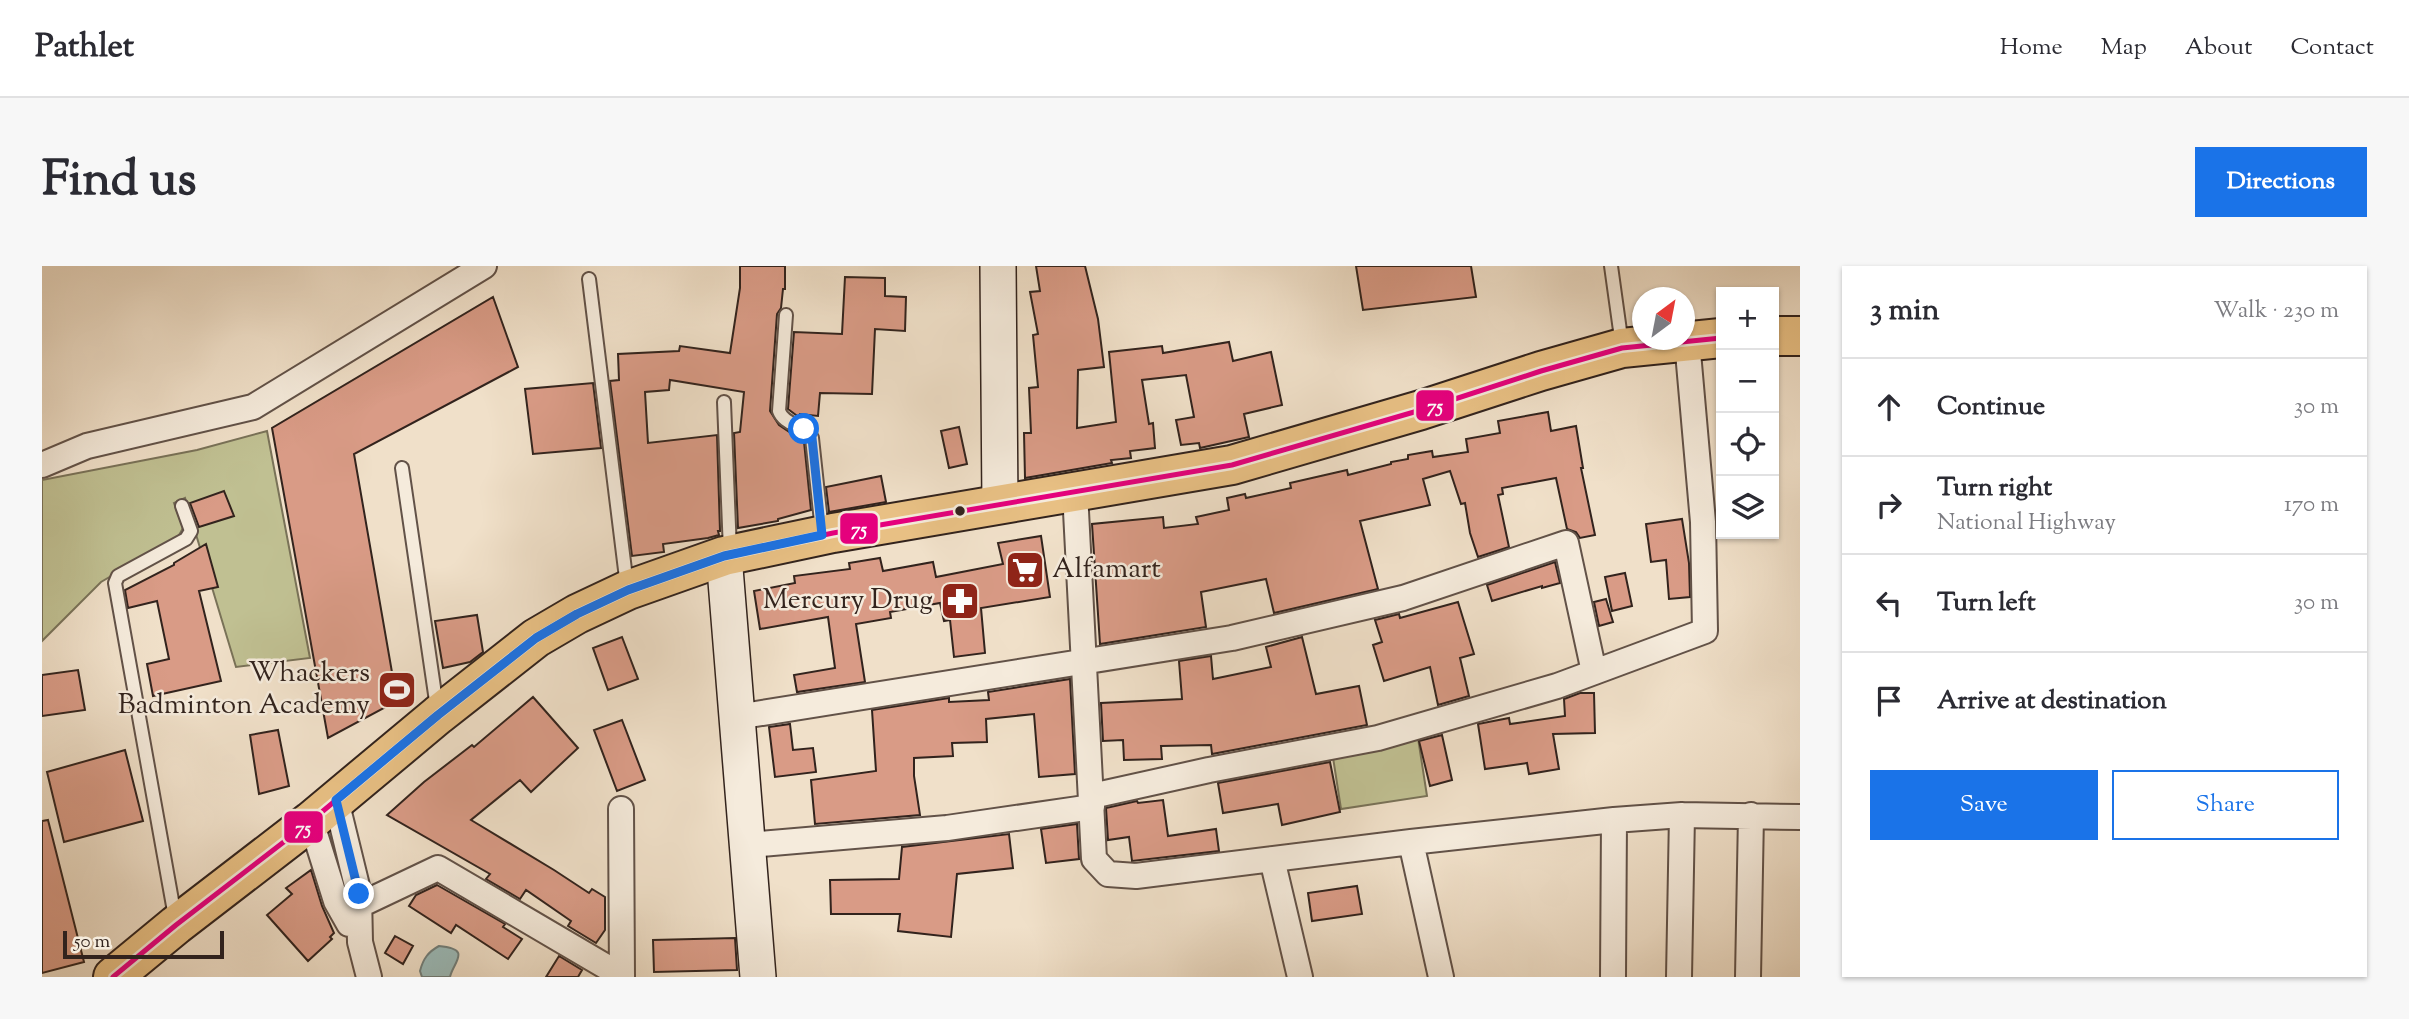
<!DOCTYPE html>
<html lang="en">
<head>
<meta charset="utf-8">
<style>
	body { margin:0; font-family:"Sorts Mill Goudy",serif; background:#f7f7f7; color:#2b2b33 }
	.controls { position:absolute; right:21px; top:21px; display:grid; overflow:hidden; border-radius:0px; box-shadow:0 2px 5px #0004 }
	.controls button { width:63px; height:63px; display:grid; place-items:center; padding:0; border:0; border-bottom:2px solid #e1e1e2; background:#fff; color:#2b2b33; font:35px sans-serif }
	.compass { position:absolute; left:1590px; top:21px; width:63px; height:63px; border-radius:50%; background:#fff; box-shadow:0 2px 5px #0004; rotate:32deg }
	.scale { position:absolute; left:21px; bottom:18px; width:161px; box-sizing:border-box; padding-left:7px; border:4px solid #32231d; border-top:0; font-size:19px; line-height:24px; white-space:nowrap; color:#32231d; -webkit-text-stroke:5px #f5ebdc; paint-order:stroke }
	.stop { position:absolute; width:21px; height:21px; margin:-16px; border:5px solid #1a73e8; border-radius:50%; background:#fff }
	.stop.end { background:#1a73e8; border-color:#fff; box-shadow:0 2px 7px #0008 }
	.list { margin:0; padding:0; list-style:none }
	h2 { display:flex; justify-content:space-between; align-items:center; height:91px; margin:0; padding:0 28px; font-size:30px }
	h2 small { font-size:23px; font-weight:400; color:#7c7c81 }
	.list li { display:grid; grid-template-columns:46px 1fr auto; gap:21px; align-items:center; box-sizing:border-box; height:98px; padding:0 28px; border-top:2px solid #e1e1e2 }
	.list b { display:block; font-size:26px; white-space:nowrap }
	.list p { margin:0; font-size:23px; white-space:nowrap; color:#7c7c81 }
	.list em { font-size:23px; font-style:normal; color:#7c7c81 }
	.actions { display:flex; gap:14px; padding:21px 28px }
	.actions a { flex:1; padding:16px 0; border:2px solid #1a73e8; border-radius:0px; text-align:center; font-size:24px; color:#1a73e8 }
	.actions .main { background:#1a73e8; color:#fff }
	.icon { flex:none; width:38px; height:38px; fill:none; stroke:currentColor; stroke-width:2; stroke-linecap:round; stroke-linejoin:round }
	.map { position:relative; flex:none; width:1758px; height:711px; overflow:hidden; border-radius:0px }
	header { display:flex; align-items:center; gap:42px; box-sizing:border-box; height:98px; padding:0 35px; background:#fff; border-bottom:2px solid #e1e1e2 }
	header strong { font-size:33px }
	nav { display:flex; gap:38px; margin-inline-start:auto; font-size:24px }
	.intro { display:flex; align-items:center; justify-content:space-between; box-sizing:border-box; height:168px; padding:0 42px }
	h1 { margin:0; font-size:49px }
	.button { padding:18px 32px; border-radius:0px; background:#1a73e8; color:#fff; font-size:24px; font-weight:700 }
	main { display:flex; gap:42px; padding:0 42px }
	aside { flex:1; background:#fff; border-radius:0px; box-shadow:0 2px 5px #0004 }
	.map>svg:first-child { display:block }
</style>
</head>
<body>
<header>
<strong>Pathlet</strong>
<nav><a>Home</a><a>Map</a><a>About</a><a>Contact</a></nav>
</header>
<div class="intro"><h1>Find us</h1><a class="button">Directions</a></div>
<main>
<div class="map">
<svg width="1758" height="711" viewBox="0 0 1758 711">
	<rect width="100%" height="100%" fill="#f0e0c9"/>
	<filter id="stains"><feTurbulence type="fractalNoise" baseFrequency=".00286" numOctaves="4"/><feColorMatrix values="0 0 0 0 .2 0 0 0 0 .09 0 0 0 0 .02 0 0 0 .5 -.17"/></filter>
	<radialGradient id="worn" r=".72"><stop offset=".6" stop-color="#630" stop-opacity="0"/><stop offset="1" stop-color="#630" stop-opacity=".3"/></radialGradient>
	<path fill="#c0c092" stroke="#797258" stroke-width="2" d="M225,165L268,392L194,401L143,232L132,237L141,262L136,271L59,316L0,375V214L155,184Z
		M1376,472L1385,530L1299,543L1290,485Z"/>
	<path fill="#9bbcbb" stroke="#717f7c" stroke-width="2" d="M397,680C431,683 411,696 408,711H380L378,705C381,693 386,686 397,680Z"/>
	<path fill="#d99b86" stroke="#32231d" stroke-width="2" d="M698,0H743V23H741L739,42L735,48L728,145L737,159L762,176L769,244L736,253V255L696,262L692,167L698,166L702,126L628,114L627,124L603,126L606,177L675,169L678,265H676L677,269L666,272L621,278L622,286L590,290L568,115L577,114L576,88L637,85L638,80L688,87L698,22Z
		M994,0H1043L1056,53L1062,101L1036,104L1035,162L1074,156L1067,86L1120,80L1121,87L1187,76L1191,95L1229,86L1240,139L1202,148L1207,171L1158,182L1157,177L1139,179L1134,154L1152,151L1144,109L1100,114L1107,158L1111,157L1113,182L1088,185L1089,192L1069,194L1070,197L983,212L982,167H989L987,122L996,121L991,69L996,68L988,26L998,25Z
		M1314,0H1429L1434,31L1321,44Z
		M803,11L843,12V30L864,31L863,65L833,63L830,128L778,127L776,150L758,148V152L746,143L752,66L800,68Z
		M451,31L476,101L312,188L355,435L286,472L230,162Z
		M551,117L559,182L491,188L483,123Z
		M1506,146L1509,165L1534,160L1541,202H1539L1553,269L1538,272L1534,266L1525,263L1514,212L1460,222L1461,228L1456,229L1467,281L1436,291L1428,267L1423,237L1419,238L1408,205L1381,213L1388,239L1318,255L1336,323L1232,347L1224,313L1159,326L1164,361L1058,378L1050,258L1121,251L1122,262L1156,258L1154,251L1187,244L1185,232L1203,228L1204,232L1249,222L1248,217L1305,204L1306,209L1349,198V196L1366,193V189L1390,185L1391,191L1426,186L1424,173L1458,167L1456,155Z
		M917,161L925,198L907,202L899,165Z
		M839,210L844,236L787,246L784,221Z
		M182,225L192,250L157,261L148,237Z
		M1640,253L1647,297L1648,331L1627,333L1624,294L1609,296L1604,258Z
		M999,270L1008,331L939,342L943,387L912,391L908,354L902,355L898,337L848,346L849,352L814,358L823,416L755,426L752,409L793,402L786,351L718,363L712,325L753,317L752,310L808,303L807,297L838,292L841,305L891,296L894,311L961,298L956,277Z
		M164,278L176,321L157,325L179,415L111,430L105,398L127,393L115,335L86,342L83,324L132,299V297Z
		M1513,296L1518,317L1500,322V320L1450,335L1445,319Z
		M1583,307L1590,340L1570,345L1563,311Z
		M1564,333L1571,356L1557,360L1552,336Z
		M1416,336L1432,388L1418,392L1427,430L1396,439L1388,401L1342,415L1331,379L1340,376L1333,354L1357,348L1358,352Z
		M435,349L441,386L428,396L401,402L393,355Z
		M580,371L596,413L566,424L551,382Z
		M1260,371L1274,428L1317,420L1325,459L1170,488L1169,479L1119,480L1120,493L1082,494L1081,474L1061,475L1059,437L1140,433L1137,395L1169,390L1171,413L1229,401L1224,381Z
		M36,404L43,444L0,450V409Z
		M1028,413L1033,508L997,511L992,448L944,453L945,476L910,477L911,490L872,492V510L878,549L773,558L769,514L834,505L830,444L907,432V436L947,434L946,426Z
		M1538,427H1552L1553,467L1511,468L1517,503L1487,508L1485,497L1443,503L1436,458L1467,452L1468,458L1523,450L1522,433Z
		M491,431L536,482L489,526L478,514L429,554L512,604L547,627L550,623L563,631V664L554,677L526,660L529,655L484,624L478,633L444,613L448,608L345,549L382,516L430,479L432,481Z
		M580,454L603,514L575,525L552,464Z
		M748,458L751,484L771,482L774,506L733,511L727,461Z
		M236,464L247,520L217,528L208,469Z
		M1400,469L1410,514L1388,520L1377,475Z
		M83,484L101,555L22,576L5,506Z
		M1288,496L1298,546L1240,559L1236,538L1181,547L1176,517Z
		M1121,534L1126,570L1174,563L1177,585L1090,595L1087,571L1066,574L1064,542L1095,535L1096,537Z
		M6,554L42,696L0,707V555Z
		M1035,558L1037,593L1004,597L999,563Z
		M967,568L971,602L915,608L909,671L856,665L858,648H789L788,614L857,613L860,581Z
		M269,604L280,640L292,667L288,671L290,673L266,695L225,649L250,628L244,622Z
		M395,619L463,658L461,661L480,673L466,693L414,659L409,667L367,640L374,629Z
		M1315,620L1320,648L1270,655L1266,627Z
		M353,670L371,680L361,698L343,687Z
		M693,672L695,704L612,706L611,674Z
		M517,690L540,704L536,711H504Z"/>
	<g fill="none" stroke-linecap="round" stroke-linejoin="round">
		<g stroke="#625248" stroke-width="16">
			<path id="lane" d="M1569,0L1580,79
				M547,13L585,320
				M744,49L737,145C742,159 762,159 770,172L780,265
				M682,136L688,285
				M360,202L395,442
				M133,651L73,317L76,310L144,273L149,265L140,240"/>
		</g>
		<g stroke="#625248" stroke-width="28">
			<path id="street" d="M0,199L45,180L211,141L442,0
				M1033,226L1052,593L1066,608L1094,610L1369,576L1572,554L1640,549L1758,551
				M695,451L1190,372L1361,332L1524,277L1552,406
				M1050,530L1167,504L1336,472L1515,420L1663,365L1661,256L1645,75
				M294,534L317,628L318,676L327,711
				M579,543L580,711
				M269,555L294,635L307,658
				M1369,576L1399,711
				M707,579L905,562L1050,541
				M1230,593L1258,711
				M300,645L318,639L396,602L580,710
				M1571,711L1572,554
				M1637,711L1640,549
				M1706,711L1709,549"/>
		</g>
		<g stroke="#32231d" stroke-width="38">
			<path id="secondary" d="M956,0L958,239
				M682,290L716,711"/>
		</g>
		<g stroke="#32231d" stroke-width="42">
			<path id="primary" d="M1732,70H1758
				M71,711L134,659L269,555L396,449L494,372L535,348L586,324L682,290L791,267L1190,199L1379,144L1499,105L1580,82L1679,72"/>
		</g>
		<use href="#lane" stroke="#f5ebdc" stroke-width="12"/>
		<use href="#street" stroke="#f5ebdc" stroke-width="24"/>
		<use href="#secondary" stroke="#f5ebdc" stroke-width="35"/>
		<use href="#primary" stroke="#e8c084" stroke-width="38"/>
		<g stroke="#f5ebdc" stroke-width="10">
			<path id="bus-1" d="M71,711L134,659L269,555L396,449L494,372L535,348L586,324L682,290L791,267L1190,199L1379,144L1499,105L1580,82L1679,72"/>
		</g>
		<use href="#bus-1" stroke="#e5007d" stroke-width="5"/>
	</g>
	<g fill="none" stroke-linecap="round" stroke-linejoin="round">
		<path stroke="#1a73e8" stroke-width="9" d="M317,628L294,534L396,449L494,372L535,348L586,324L682,290L780,269L770,172L762,163"/>
	</g>
	<defs>
		<g id="supermarket-square" transform="scale(2.0125)"><rect x="-9" y="-9" width="18" height="18" rx="4" fill="#8f2418" stroke="#f5ebdc"/><path d="M-6-5.5h2.5l.6 2H6L4.5 2H-2.5L-4.4-4H-6ZM-1.5 3.2a1.3 1.3 0 1 0 .1 0ZM3 3.2a1.3 1.3 0 1 0 .1 0Z" fill="#fff"/></g>
		<g id="pharmacy-square" transform="scale(2.0125)"><rect x="-9" y="-9" width="18" height="18" rx="4" fill="#8f2418" stroke="#f5ebdc"/><path d="M-2-6h4v4h4v4h-4v4h-4v-4h-4v-4h4Z" fill="#fff"/></g>
		<g id="stadium-square" transform="scale(2.0125)"><rect x="-9" y="-9" width="18" height="18" rx="4" fill="#8f2418" stroke="#f5ebdc"/><path d="M0-5a6.5 5 0 1 0 0 10a6.5 5 0 1 0 0-10ZM-3.5-1.8h7v3.6h-7Z" fill="#fff"/></g>
	</defs>
	<g fill-rule="evenodd">
		<use href="#supermarket-square" x="983" y="304"/>
		<use href="#pharmacy-square" x="918" y="335"/>
		<use href="#stadium-square" x="355" y="424"/>
	</g>
	<circle fill="#32231d" stroke="#f5ebdc" stroke-width="2.5" cx="918" cy="245" r="6"/>
	<g text-anchor="middle" dominant-baseline="central" stroke-width="5" stroke-linejoin="round" paint-order="stroke">
		<g font-size="28" fill="#32231d" stroke="#f5ebdc" text-anchor="end">
			<text x="1010" y="304" text-anchor="start">Alfamart</text>
			<text x="891" y="335">Mercury Drug</text>
			<text x="328" y="408">Whackers<tspan x="328" dy="32">Badminton Academy</tspan></text>
		</g>
	</g>
	<g stroke="#f5ebdc" stroke-width="2.5">
		<rect x="1373" y="123" width="40" height="33" rx="7" fill="#e5007d"/>
		<rect x="797" y="246" width="40" height="33" rx="7" fill="#e5007d"/>
		<rect x="241" y="544" width="41" height="34" rx="7" fill="#e5007d"/>
	</g>
	<g font-size="19" text-anchor="middle" font-weight="bold" fill="#fff">
		<text x="1393" y="146">75</text>
		<text x="817" y="269">75</text>
		<text x="261" y="568">75</text>
	</g>
	<rect width="100%" height="100%" filter="url(#stains)"/>
	<rect width="100%" height="100%" fill="url(#worn)"/>
</svg>
<div class="controls">
<button>+</button>
<button>−</button>
<button><svg class="icon" aria-label="locate" viewBox="0 0 24 24"><circle cx="12" cy="12" r="6"/><path d="M12 2v4M12 18v4M2 12h4M18 12h4"/></svg></button>
<button><svg class="icon" aria-label="layers" viewBox="0 0 24 24"><path d="M12 4l9 5-9 5-9-5zM3 14l9 5 9-5"/></svg></button>
</div>
<svg class="compass" viewBox="-18 -18 36 36"><path d="M0-13l5 13h-10z" fill="#e53935"/><path d="M0 13l5-13h-10z" fill="#7c7c81"/></svg>
<div class="scale">50 m</div>
<div class="stop" style="left:762px;top:163px"></div>
<div class="stop end" style="left:317px;top:628px"></div>
</div>
<aside>
<h2>3 min<small>Walk · 230 m</small></h2>
<ul class="list">
<li><svg class="icon" aria-label="ahead" viewBox="0 0 24 24"><path d="M12 20V5M6 11l6-6 6 6"/></svg><div><b>Continue</b></div><em>30 m</em></li>
<li><svg class="icon" aria-label="right" viewBox="0 0 24 24"><path d="M7 20v-9h11M14 6l5 5-5 5"/></svg><div><b>Turn right</b><p>National Highway</p></div><em>170 m</em></li>
<li><svg class="icon" aria-label="left" viewBox="0 0 24 24"><path d="M17 20v-9H6M10 6l-5 5 5 5"/></svg><div><b>Turn left</b></div><em>30 m</em></li>
<li><svg class="icon" aria-label="arrive" viewBox="0 0 24 24"><path d="M6 21V4h12l-3 4 3 4H6"/></svg><div><b>Arrive at destination</b></div></li>
</ul>
<div class="actions"><a class="main">Save</a><a>Share</a></div>
</aside>
</main>
</body>
</html>
